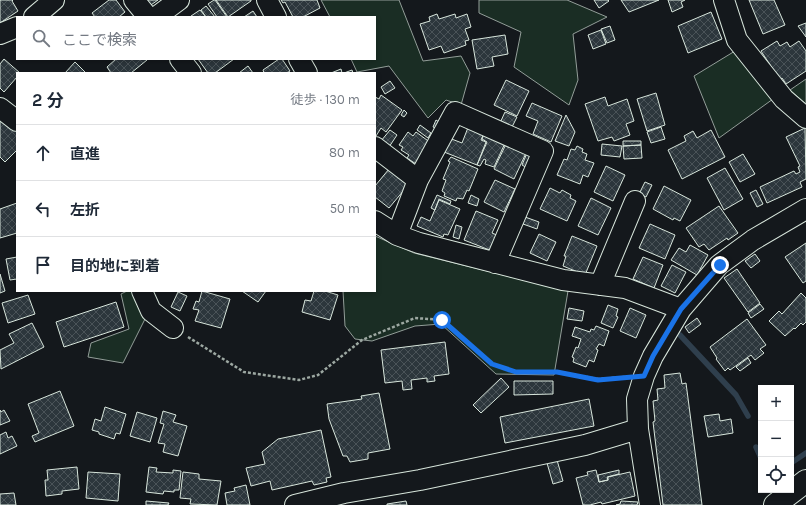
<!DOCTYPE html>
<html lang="ja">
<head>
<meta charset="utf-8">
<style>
	body { margin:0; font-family:Karla,"Noto Sans JP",sans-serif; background:#f2f2f3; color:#1f2937 }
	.controls { position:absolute; right:12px; bottom:12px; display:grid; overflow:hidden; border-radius:0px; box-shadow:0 2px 6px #0003 }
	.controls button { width:36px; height:36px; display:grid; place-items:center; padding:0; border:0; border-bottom:1px solid #e0e1e3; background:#fff; color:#1f2937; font:20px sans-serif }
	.stop { position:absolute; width:12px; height:12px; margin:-9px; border:3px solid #1a73e8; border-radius:50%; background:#fff }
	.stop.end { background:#1a73e8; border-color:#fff; box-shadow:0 1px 4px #0008 }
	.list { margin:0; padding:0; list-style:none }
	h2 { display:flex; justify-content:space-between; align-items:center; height:52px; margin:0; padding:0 16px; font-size:17px }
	h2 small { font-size:13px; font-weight:400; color:#747a83 }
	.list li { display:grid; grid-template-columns:26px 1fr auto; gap:12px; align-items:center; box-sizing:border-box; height:56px; padding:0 16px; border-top:1px solid #e0e1e3 }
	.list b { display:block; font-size:15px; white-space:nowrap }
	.list em { font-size:13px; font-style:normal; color:#747a83 }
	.icon { flex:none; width:22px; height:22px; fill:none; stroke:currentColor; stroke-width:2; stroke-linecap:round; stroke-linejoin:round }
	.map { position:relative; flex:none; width:806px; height:505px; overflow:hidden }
	.search { position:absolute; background:#fff; box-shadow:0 2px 6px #0003; left:16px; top:16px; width:360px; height:44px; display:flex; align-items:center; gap:10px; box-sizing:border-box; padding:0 14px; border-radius:0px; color:#747a83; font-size:15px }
	.panel { position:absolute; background:#fff; box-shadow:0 2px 6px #0003; left:16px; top:72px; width:360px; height:220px; border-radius:0px }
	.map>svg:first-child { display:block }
</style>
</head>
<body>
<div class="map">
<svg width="806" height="505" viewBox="0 0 806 505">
	<defs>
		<pattern id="building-cross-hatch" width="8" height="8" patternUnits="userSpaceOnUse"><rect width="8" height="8" fill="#2c363c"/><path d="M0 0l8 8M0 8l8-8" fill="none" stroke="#4a5358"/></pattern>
	</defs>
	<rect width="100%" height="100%" fill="#14181c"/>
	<path fill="#1a2d24" stroke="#939e99" d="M321,0H399L423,61L461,56L470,73L461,105L446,100L428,118L389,66L357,72L351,59H375V17H330Z
		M479,0H567L607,17L573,34L578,80L569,105L514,67L521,32L479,13Z
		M735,51L773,99L719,138L694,76Z
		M806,79V104L790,90Z
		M375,236L414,253L568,291L554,375L496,374L441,324L415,326L372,341L355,339L345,326L343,291H375Z
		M127,291H134L147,315L123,363L88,357L91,343L129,329L121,294Z"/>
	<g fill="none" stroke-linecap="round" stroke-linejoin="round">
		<path stroke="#2f3f4d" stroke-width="5.5" d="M680,335L736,395L748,416
			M756,447L761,458
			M791,463L806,453"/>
	</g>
	<path fill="url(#building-cross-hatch)" stroke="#d8e6dc" d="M0,0H13L12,1L18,11L0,23Z
		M109,0H116L125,12L119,17H95L92,13Z
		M143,0H158L148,7Z
		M214,0H215L227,17H217L208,4Z
		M216,0H251V1L228,17Z
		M281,0H317L320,8L303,17H293L285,2L283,3Z
		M594,0H608L609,1L599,8Z
		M621,0H659L629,12Z
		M668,0H685L681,2L683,7L672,12Z
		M749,0H774L785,25L763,34Z
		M206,6L215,17H206L201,10Z
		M200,10L206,17H192L191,16Z
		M253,11L257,17H244Z
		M711,12L722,39L688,53L678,26Z
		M437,14L439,19L455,14L456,18L467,14L471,27L465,29L469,40L465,41L466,45L444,53L441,46L429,50L420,24L430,21L429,17Z
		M806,23V37L798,26Z
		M610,26L615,40L607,43L601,29Z
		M601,30L606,44L593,49L588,35Z
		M505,35L508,54L492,57L494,66L477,69L472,40Z
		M777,41L780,46L787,42L790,47L799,41L806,51V71L786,84L782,78L780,80L761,51Z
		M4,59L20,73H17V77L4,92L0,88V64Z
		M116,59H147V60L131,73H111L107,67Z
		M198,59H234L215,73H208Z
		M279,59H282L290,71L287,73H264L263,70Z
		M75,62L86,73H65Z
		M248,66L253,73H239Z
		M341,69L342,73H331Z
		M352,70L353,73H344Z
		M506,80L529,91L517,116L494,105Z
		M390,81L395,88L385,94L381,87Z
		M656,93L665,125L647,131L637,99Z
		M381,95L402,110L386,132L381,128L376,136L375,135V97L379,99Z
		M605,97L608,106L627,99L634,121L626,124L630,135L614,141L612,137L598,141L585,104Z
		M532,103L562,116L551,142L533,134L538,121L526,116Z
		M404,110L407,113L404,117L401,115Z
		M505,112L517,117L511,129L500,123Z
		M0,115L17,132V150L5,162L0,157Z
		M566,115L575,132L569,146L555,141Z
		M436,120L442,124L439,130L433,127Z
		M420,125L431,133L428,138L417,130Z
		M469,125L485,131L481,140L486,142L477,165L444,152L449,138L462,143Z
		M661,127L665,139L651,143L647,132Z
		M805,128L806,179L800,182L802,187L767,203L760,187L794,171L796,174L800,172L798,167L800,166L786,137Z
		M390,130L397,135L389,147L381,141Z
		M711,130L725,157L682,179L668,150L686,141L684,136L693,131L697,138Z
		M408,132L413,136L416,132L431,143L416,164L407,158L409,155L401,150L403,147L399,145Z
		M485,132L506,141L494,167L485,164L486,160L484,159L480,166L477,165L487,142L482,139Z
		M623,141H641V145L623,146Z
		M507,142L527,151L514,179L494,169Z
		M602,144L622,146L620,157L601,155Z
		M641,145L642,158L624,159L623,146Z
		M577,146L583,149L582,152L587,154L585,160L594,163L588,177L583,175L580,184L557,175L564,159L567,160L571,149L575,150Z
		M527,153L535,157L529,169L522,165Z
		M743,154L755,174L740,182L729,162Z
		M451,157L478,169L469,191L467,190L463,199L457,198L456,201L444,196L445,193L442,191L446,180L443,179L450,162L448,161Z
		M606,166L625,175L613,201L594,192Z
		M725,168L743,199L724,210L707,178Z
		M389,169L409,184L389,208L375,197V186Z
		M495,180L515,189L504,212L484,202Z
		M645,182L652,185L646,197L639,194Z
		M664,186L691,200L680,221L674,218L673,220L653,209Z
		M550,188L560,193L562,190L571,195L570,198L576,201L567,221L540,209Z
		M756,190L763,204L757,207L750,193Z
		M437,195L451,201L450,204L439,199L435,210L431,208Z
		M471,195L479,199L477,206L468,203Z
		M591,198L611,208L598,235L578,226Z
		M439,200L460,209L448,235L444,234L443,237L417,226L421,217L430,221Z
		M17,203V233L0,238V209Z
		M719,206L738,233L728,240L727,238L709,250L704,244L699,247L686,228Z
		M476,211L498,220L492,233L499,236L492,251L464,240Z
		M525,217L539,222L537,229L523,224Z
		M650,224L675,235L665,259L639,248Z
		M456,225L462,227L459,239L453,237Z
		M539,234L556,242L547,261L530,253Z
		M572,236L597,246L585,275L563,266L566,256H564Z
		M806,243V281L803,283L785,257Z
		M690,245L708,255L697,275L671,260L679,248L686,252Z
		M755,254L760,261L751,268L745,261Z
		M17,257V279L10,280L6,259Z
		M643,257L663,265L654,288L633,279Z
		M672,265L686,272L675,293L661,286Z
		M737,269L760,303L748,312L724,278Z
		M0,274L5,291L0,293Z
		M202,291L230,299L221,328L195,321L199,310L193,309L196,301L199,302Z
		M242,291H266L258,302Z
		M314,291H325L338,295L330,320L302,312L305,300L311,301Z
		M178,292L187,296L180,311L171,307Z
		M801,293L806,298V322L803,325L801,323L795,329L794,328L785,336L769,321L779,311L782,314Z
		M28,295L35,314L8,323L2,303Z
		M116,302L124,327L64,347L56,322Z
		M760,304L764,309L751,318L748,313Z
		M608,305L618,309L616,316L618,317L613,328L601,323Z
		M569,308L584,311L582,321L567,319Z
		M630,308L646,315L636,338L620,331Z
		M697,318L701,324L689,333L685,327Z
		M747,319L766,345L760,349L764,353L755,360L751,355L730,370L728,368L725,371L716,359L717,358L710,347Z
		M32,323L44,347L1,369L0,350L14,343L9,334Z
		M596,326L609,331L604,346L599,344L596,349L598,350L594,362L589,360L586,367L573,362L574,358L572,357L576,347L578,348L581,339L572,336L575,327L590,332L591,329L594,330Z
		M445,342L449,374L434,376L435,381L427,382V378L411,380L412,389L403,390L402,381L385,383L381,350Z
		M748,358L751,363L740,371L736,367Z
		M680,373L682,384L686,383L702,505H663L653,422L655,421L653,401L658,400L657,389L665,388L664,375Z
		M501,378L509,387L481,413L473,405Z
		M514,381H553V394L514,395Z
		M60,391L74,426L35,442L32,436L39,433L28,404Z
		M379,393L390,449L368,453V459L350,462L347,456H343L329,419L327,404L362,399L361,396Z
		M589,399L594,426L505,443L500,417Z
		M105,407L126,414L120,434L116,433L114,439L99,434V432L92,430L95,419L101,421Z
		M0,410L1,412L4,410L10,421L0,425Z
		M163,411L176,415L173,422L187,426L178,456L163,452L165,444L158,443L164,424L160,423Z
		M137,412L157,418L150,442L130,436Z
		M719,414L720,421L731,419L733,433L708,437L704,416Z
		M321,430L331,477L326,478L327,482L314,485L312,481L272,490L270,481L251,486L246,468L265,464L262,452L278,439Z
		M6,432L8,438L12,436L17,446L0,454V435Z
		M557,460L563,481L553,484L547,463Z
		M77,467L79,489L62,491V494L46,496L45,480H48L47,470Z
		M149,467L157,468L156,472L173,473V470L181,471L179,490H174V492L164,491L163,494L146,492Z
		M596,470L599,482L608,480V477L630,472L635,496L602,504L601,502L590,505H583L576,478L588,475L587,472Z
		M619,470V474L607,477L608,480L599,482L598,475Z
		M88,472L120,474L118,501L86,498Z
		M183,472L199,474V479L221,481L217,505L190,504L191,499L180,498Z
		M246,485L250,505H227L225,493L235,491L234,488Z
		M14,493L16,505H0V494Z
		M146,501L169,503L168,505H146Z
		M406,501L407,505H387V504Z
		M621,501L638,502L637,505H616L620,504Z"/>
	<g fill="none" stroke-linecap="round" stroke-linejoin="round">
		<g stroke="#d8e6dc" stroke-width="22">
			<path id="minor" d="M134,0L148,17
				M267,0L276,17
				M724,0L737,40L784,99L806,118
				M34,17L54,0
				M156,17L179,0
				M0,34L17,27
				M180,59L191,73
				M299,59L307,73
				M0,108L17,121
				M375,147L418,180
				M375,221L397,235L419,243L563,280L625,288L681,309
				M397,235L418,180L455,112L543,151L495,263
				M600,285L635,201
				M142,291L151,311L173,328
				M295,505L344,493L420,480L585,445L638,429
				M650,505L638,429L637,399L644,376L653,356L681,309L719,265L753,240L806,209"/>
		</g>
		<g stroke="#d8e6dc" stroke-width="24">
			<path id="highway" d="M775,505L806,481"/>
		</g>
		<path stroke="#9da8a2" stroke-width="2.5" stroke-dasharray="3 2" stroke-linecap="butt" d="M188,337L244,372L299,380L318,375L362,340L415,318L442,320L492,364L516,372H557L598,379L625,377"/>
		<use href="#minor" stroke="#14181c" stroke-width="20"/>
		<use href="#highway" stroke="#14181c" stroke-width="22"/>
	</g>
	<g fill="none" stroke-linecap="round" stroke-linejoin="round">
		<path stroke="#1a73e8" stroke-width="5" d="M442,320L492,364L516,372H557L598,380L644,376L653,356L681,309L720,265"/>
	</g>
</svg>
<div class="controls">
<button>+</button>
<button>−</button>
<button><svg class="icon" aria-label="locate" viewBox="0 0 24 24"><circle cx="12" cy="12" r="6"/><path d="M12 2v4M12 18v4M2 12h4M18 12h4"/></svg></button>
</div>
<div class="stop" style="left:442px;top:320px"></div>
<div class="stop end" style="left:720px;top:265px"></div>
<div class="search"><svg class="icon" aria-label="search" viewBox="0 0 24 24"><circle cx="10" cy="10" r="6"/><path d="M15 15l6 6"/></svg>ここで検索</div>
<section class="panel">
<h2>2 分<small>徒歩 · 130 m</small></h2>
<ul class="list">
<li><svg class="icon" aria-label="ahead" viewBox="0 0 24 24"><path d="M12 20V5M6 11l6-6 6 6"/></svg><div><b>直進</b></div><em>80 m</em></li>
<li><svg class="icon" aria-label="left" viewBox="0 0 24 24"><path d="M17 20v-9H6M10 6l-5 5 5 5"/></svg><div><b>左折</b></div><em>50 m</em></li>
<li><svg class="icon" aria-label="arrive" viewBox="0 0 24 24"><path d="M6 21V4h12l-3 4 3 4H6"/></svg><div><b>目的地に到着</b></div></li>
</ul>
</section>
</div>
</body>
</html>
